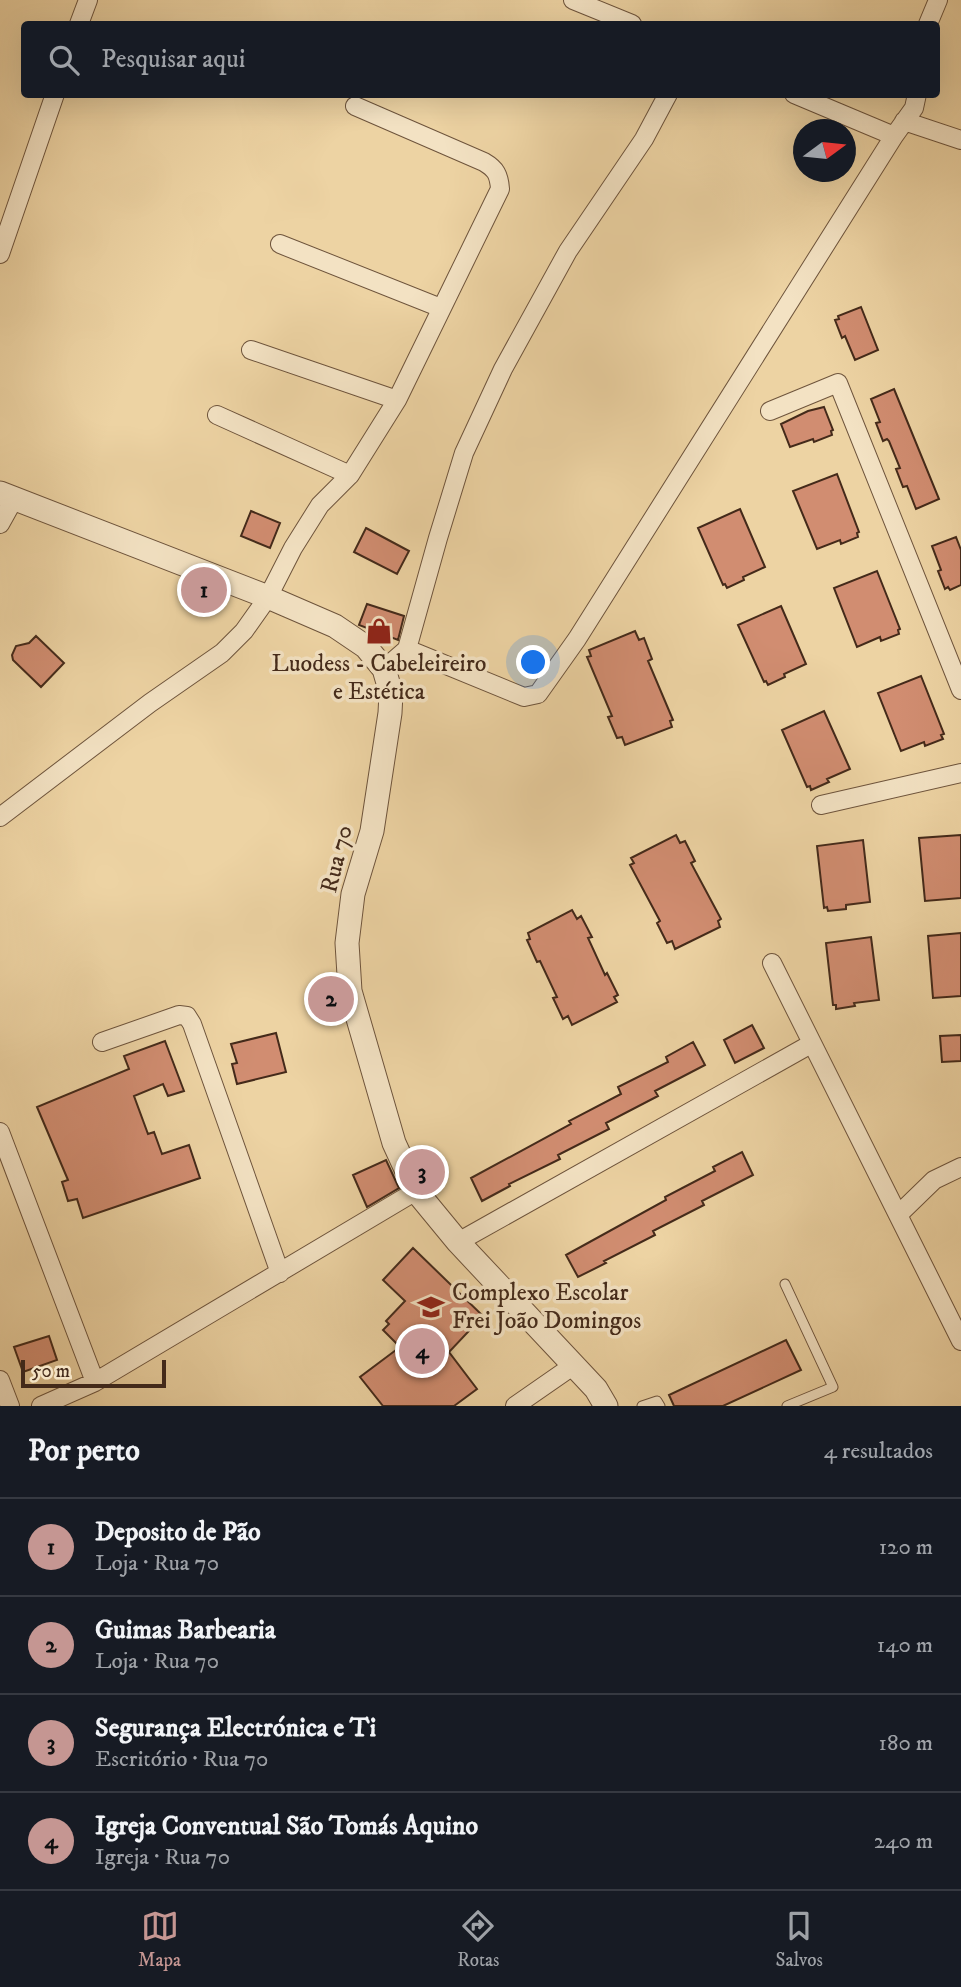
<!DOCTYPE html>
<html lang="pt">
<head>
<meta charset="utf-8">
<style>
	body { margin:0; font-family:"IM FELL DW Pica",serif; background:#242831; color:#f1f3f6 }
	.compass { position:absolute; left:793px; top:119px; width:63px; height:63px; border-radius:50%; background:#171b24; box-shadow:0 7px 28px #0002; rotate:75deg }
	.scale { position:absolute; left:21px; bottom:18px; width:145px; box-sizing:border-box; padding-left:7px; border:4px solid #442a1a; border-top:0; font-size:19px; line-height:24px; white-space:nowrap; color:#442a1a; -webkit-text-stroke:5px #f3e2c3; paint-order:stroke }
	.you { position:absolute; left:534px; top:663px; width:24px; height:24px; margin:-18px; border:5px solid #fff; border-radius:50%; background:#1a73e8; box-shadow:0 0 0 10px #1a73e833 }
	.badge { display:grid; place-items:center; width:46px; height:46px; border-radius:50%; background:#c59692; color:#111; font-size:23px; font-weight:700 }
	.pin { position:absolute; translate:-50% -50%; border:4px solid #fff; box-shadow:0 2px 7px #0006 }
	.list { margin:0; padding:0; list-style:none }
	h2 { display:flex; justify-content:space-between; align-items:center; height:91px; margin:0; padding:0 28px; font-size:30px }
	h2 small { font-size:23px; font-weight:400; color:#9ea1a6 }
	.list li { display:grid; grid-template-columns:46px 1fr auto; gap:21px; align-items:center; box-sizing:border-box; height:98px; padding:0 28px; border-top:2px solid #363941 }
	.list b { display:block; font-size:26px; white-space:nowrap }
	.list p { margin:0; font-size:23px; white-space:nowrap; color:#9ea1a6 }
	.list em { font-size:23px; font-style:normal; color:#9ea1a6 }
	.icon { flex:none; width:38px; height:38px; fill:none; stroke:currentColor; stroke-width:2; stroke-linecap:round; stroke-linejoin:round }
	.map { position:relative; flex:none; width:961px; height:1406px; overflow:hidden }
	.search { position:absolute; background:#171b24; box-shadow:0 7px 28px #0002; left:21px; right:21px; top:21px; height:77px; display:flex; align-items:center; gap:18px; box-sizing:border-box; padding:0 24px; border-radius:7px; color:#9ea1a6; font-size:26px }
	.sheet { height:483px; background:#171b24 }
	nav { display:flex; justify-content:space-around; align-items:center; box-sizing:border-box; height:98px; border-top:2px solid #363941; background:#171b24; font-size:19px; color:#9ea1a6 }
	nav a { display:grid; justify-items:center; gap:4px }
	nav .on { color:#c59692 }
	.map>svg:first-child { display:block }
</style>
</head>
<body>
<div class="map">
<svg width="961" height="1406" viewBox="0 0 961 1406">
	<rect width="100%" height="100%" fill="#edd3a3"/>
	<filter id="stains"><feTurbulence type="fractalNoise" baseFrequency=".00286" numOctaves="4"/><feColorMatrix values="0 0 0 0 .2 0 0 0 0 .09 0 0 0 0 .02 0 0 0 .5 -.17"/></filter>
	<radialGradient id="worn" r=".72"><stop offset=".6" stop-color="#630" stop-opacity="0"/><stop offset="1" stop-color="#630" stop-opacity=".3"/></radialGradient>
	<path fill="#d18d71" stroke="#442a1a" stroke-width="2" d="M861,307L878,350L855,360L845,336L842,338L835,320L839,319L838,316Z
		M894,389L939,499L916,509L907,486L903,487L896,469L900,468L889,441L887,439L883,441L876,423L880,422L871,399Z
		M824,407L833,430L831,431L832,435L814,442L813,439L790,447L781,424L808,411Z
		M837,474L859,532L857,533L858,537L841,544L840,540L817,549L793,491Z
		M740,509L765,567L743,577L744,580L727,588L725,584L723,585L698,528Z
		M251,511L280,523L270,548L241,536Z
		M366,528L409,551L397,574L354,552Z
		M956,537L961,550V585L950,590L948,587L945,589L938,571L941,570L932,546Z
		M877,571L900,629L898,630L899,634L881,641L880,637L857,647L834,588Z
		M367,604L404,616L398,640L359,625Z
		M781,606L806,664L784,674L785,677L768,685L766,681L764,682L738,625Z
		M635,631L639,640L644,638L652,659L648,661L673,720L670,721L672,727L625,745L622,737L617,738L608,717L612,716L587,657L591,656L589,650Z
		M36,636L64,663L41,687L13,660L12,655L16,646L29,643Z
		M921,676L944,734L941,735L943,739L925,746L924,742L901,751L878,693Z
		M824,711L850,769L827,779L829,782L811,790L810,786L807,787L782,730Z
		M676,835L680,843L685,841L695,861L691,863L721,919L718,921L720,927L675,949L672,941L667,943L657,923L660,921L630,865L634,863L631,858Z
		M961,835V898L925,901L919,838Z
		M863,840L870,902L846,905V909L828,911L827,907L824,908L817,846Z
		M572,910L577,919L581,916L592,937L588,938L605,975L607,973L618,995L614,997L617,1002L572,1025L568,1016L563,1019L553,998L557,997L540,961L537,962L527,940L530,939L528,933Z
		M961,933V996L933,998L928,936Z
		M871,937L879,1000L854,1003L855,1006L836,1009V1005H833L826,943Z
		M752,1025L764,1048L735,1063L724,1040Z
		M276,1033L286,1072L237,1084L232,1064L237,1063L231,1044Z
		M961,1035V1061L942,1062L940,1036Z
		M165,1041L184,1091L168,1096L163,1084L134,1096L148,1134L154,1132L162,1154L189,1145L200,1178L83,1218L77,1199L68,1201L62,1182L68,1180L37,1107L129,1069L124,1056Z
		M693,1042L705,1065L655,1091L658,1096L606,1123L609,1129L558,1155L560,1159L509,1184L510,1186L482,1201L471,1178L571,1124L569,1121L621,1094L618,1087L668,1062L666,1057Z
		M742,1152L753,1175L702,1201L704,1205L653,1231L655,1235L604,1261L606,1263L578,1277L566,1255L666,1200L665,1197L715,1171L713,1167Z
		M386,1160L399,1188L367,1207L353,1175Z
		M413,1248L483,1316L449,1352L477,1389L454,1406H383L360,1377L400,1347L383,1330L389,1324L386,1321L405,1301L383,1280Z
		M49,1336L57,1360L23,1372L14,1347Z
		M786,1340L801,1370L723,1406H674L669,1395Z"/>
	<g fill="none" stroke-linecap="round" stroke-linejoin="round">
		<g stroke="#6e543c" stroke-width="11">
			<path id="service" d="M785,1284L833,1387L787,1406
				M642,1406L657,1401L660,1406"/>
		</g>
		<g stroke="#6e543c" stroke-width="20">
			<path id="minor" d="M573,0L632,24
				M79,24L88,0
				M928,24L938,0
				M794,94L894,136
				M904,121L961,140
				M280,244L441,308
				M0,254L55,94
				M251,350L397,400
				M770,411L838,383L961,690
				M217,415L350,475
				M0,524L14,499
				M407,649L524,697L538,694L577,639L894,136L914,108L917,94
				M384,669L407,649L438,538L464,453L503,369L568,251L644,139L668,94
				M821,805L961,773
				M0,817L150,703L222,653L244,631L268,597L293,548L320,505L350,475L397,400L500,189C499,175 496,169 484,162L355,106
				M772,963L961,1341
				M102,1042L179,1015L187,1016L192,1024L280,1273
				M0,1132L95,1382
				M899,1214L934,1180L961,1167
				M458,1242L811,1044
				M0,1380L10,1406
				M41,1406L95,1382L416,1191
				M515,1406L574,1365"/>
		</g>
		<g stroke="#6e543c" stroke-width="25">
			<path id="tertiary" d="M0,493L268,597L335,626L366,647L384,669L391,693L390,713L372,831L353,894L347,943L350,991L394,1143L416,1191L458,1242L596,1389L606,1406"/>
		</g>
		<use href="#service" stroke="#f3e2c3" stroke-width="9"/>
		<use href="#minor" stroke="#f3e2c3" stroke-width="18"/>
		<use href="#tertiary" stroke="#f3e2c3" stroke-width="23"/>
	</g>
	<defs>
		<g id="shop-bare" transform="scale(2.1)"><path d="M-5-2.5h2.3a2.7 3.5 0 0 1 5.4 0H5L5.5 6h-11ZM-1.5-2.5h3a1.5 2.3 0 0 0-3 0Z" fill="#8f2418" stroke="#f3e2c3" stroke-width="2.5" paint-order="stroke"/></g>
		<g id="school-bare" transform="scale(2.1)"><path d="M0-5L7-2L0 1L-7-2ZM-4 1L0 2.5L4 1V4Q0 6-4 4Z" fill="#8f2418" stroke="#f3e2c3" stroke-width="2.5" paint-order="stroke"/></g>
	</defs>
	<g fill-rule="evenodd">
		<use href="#shop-bare" x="379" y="631"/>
		<use href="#school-bare" x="431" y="1307"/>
	</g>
	<g text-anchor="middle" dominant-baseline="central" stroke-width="7" stroke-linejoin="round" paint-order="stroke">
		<g font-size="24" fill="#442a1a" stroke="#f3e2c3">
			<text x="379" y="664">Luodess - Cabeleireiro<tspan x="379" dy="28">e Estética</tspan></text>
			<text x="452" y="1293" text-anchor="start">Complexo Escolar<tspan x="452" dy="28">Frei João Domingos</tspan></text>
		</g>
		<g font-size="24" fill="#442a1a" stroke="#f3e2c3">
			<text transform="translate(337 859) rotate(-76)">Rua 70</text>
		</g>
	</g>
	<rect width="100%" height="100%" filter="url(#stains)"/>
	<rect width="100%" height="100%" fill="url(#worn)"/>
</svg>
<svg class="compass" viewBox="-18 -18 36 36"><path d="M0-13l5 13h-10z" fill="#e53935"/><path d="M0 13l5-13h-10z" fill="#9ea1a6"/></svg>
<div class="scale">50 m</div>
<div class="you"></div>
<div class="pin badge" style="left:204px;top:590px">1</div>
<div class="pin badge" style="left:331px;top:999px">2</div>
<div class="pin badge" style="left:422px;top:1172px">3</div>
<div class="pin badge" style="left:422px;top:1351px">4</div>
<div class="search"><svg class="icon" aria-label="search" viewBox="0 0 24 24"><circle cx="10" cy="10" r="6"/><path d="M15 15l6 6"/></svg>Pesquisar aqui</div>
</div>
<section class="sheet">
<h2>Por perto<small>4 resultados</small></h2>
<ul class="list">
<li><span class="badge">1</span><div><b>Deposito de Pão</b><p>Loja · Rua 70</p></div><em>120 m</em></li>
<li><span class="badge">2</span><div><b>Guimas Barbearia</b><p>Loja · Rua 70</p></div><em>140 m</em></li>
<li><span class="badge">3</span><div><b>Segurança Electrónica e Ti</b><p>Escritório · Rua 70</p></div><em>180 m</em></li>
<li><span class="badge">4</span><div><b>Igreja Conventual São Tomás Aquino</b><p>Igreja · Rua 70</p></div><em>240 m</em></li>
</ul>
</section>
<nav>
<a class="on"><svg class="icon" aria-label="map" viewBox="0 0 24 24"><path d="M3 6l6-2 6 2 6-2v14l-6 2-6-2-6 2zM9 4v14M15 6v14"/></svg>Mapa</a>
<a><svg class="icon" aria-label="directions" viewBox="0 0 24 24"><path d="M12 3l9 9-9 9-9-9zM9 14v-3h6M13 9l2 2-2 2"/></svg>Rotas</a>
<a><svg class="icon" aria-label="saved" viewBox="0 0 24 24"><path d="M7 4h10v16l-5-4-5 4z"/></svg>Salvos</a>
</nav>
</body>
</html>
